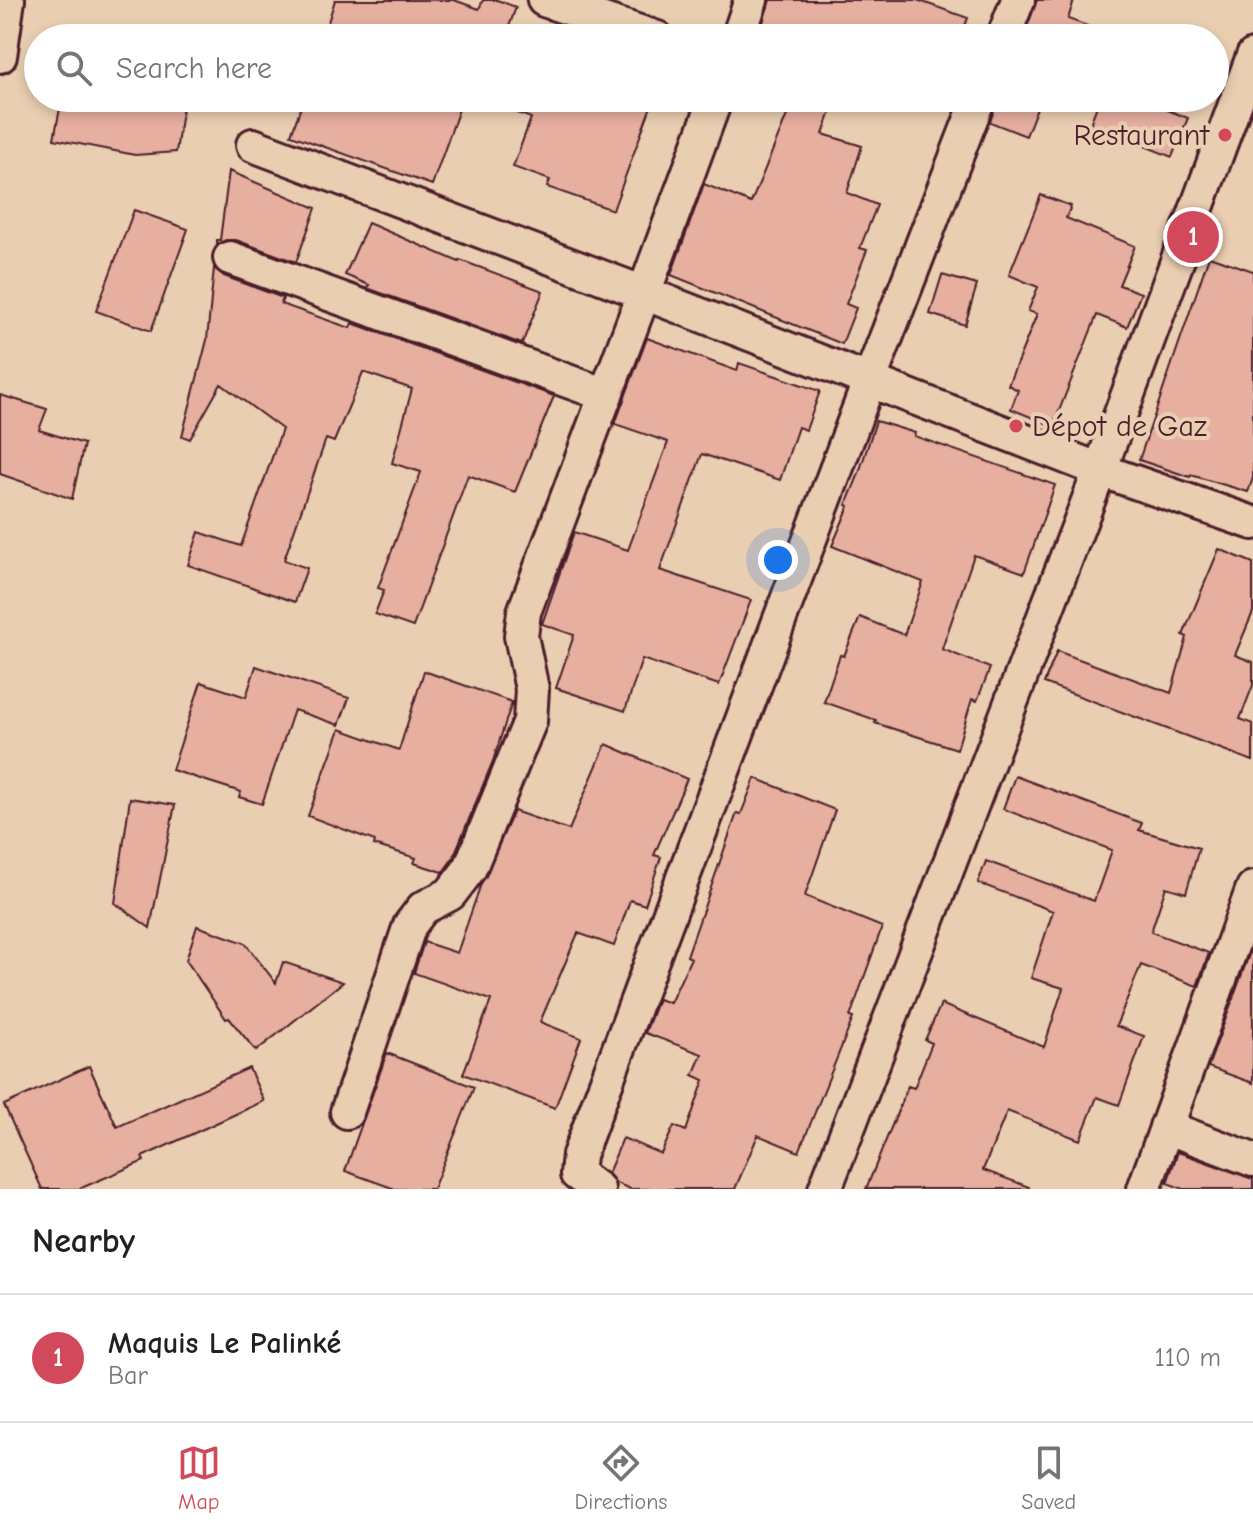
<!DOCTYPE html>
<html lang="en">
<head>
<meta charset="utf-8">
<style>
	body { margin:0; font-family:"Comic Neue",sans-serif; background:#f2f2f2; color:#202124 }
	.you { position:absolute; left:778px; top:560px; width:28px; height:28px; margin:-20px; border:6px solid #fff; border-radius:50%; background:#1a73e8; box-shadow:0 0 0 12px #1a73e833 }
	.badge { display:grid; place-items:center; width:52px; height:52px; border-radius:50%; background:#d1495b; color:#fff; font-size:26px; font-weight:700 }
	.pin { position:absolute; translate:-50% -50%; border:4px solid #fff; box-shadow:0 2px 8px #0006 }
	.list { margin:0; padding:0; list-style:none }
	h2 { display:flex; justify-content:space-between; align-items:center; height:104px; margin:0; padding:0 32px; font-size:34px }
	h2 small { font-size:26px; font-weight:400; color:#757577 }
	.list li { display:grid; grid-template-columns:52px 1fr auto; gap:24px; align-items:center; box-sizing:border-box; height:128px; padding:0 32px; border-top:2px solid #e0e0e0 }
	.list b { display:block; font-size:30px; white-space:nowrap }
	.list p { margin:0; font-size:26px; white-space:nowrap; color:#757577 }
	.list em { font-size:26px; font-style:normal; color:#757577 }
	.icon { flex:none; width:44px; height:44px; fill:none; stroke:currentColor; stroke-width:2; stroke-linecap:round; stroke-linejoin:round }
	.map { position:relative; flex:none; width:1253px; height:1189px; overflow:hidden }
	.search { position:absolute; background:#fff; box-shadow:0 4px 12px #0003; left:24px; right:24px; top:24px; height:88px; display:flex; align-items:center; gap:20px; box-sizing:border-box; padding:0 28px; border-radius:44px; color:#757577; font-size:30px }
	.sheet { height:232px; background:#fff }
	nav { display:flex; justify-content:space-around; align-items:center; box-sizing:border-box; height:112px; border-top:2px solid #e0e0e0; background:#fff; font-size:22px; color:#757577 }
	nav a { display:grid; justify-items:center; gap:4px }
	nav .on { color:#d1495b }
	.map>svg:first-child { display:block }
</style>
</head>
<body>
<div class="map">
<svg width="1253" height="1189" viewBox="0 0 1253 1189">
	<rect width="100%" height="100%" fill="#eaceb1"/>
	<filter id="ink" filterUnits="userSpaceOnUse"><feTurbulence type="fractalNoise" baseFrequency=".0125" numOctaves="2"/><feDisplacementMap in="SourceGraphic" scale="16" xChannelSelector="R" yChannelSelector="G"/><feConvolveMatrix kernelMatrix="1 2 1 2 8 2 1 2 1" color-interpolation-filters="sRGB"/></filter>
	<g filter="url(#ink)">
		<path fill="#e6af9f" stroke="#4a1f2b" stroke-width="2" d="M335,0H454L479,9L483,0H497L516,7L505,38H323Z
			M770,0H917L968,18L960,38H758Z
			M1037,0H1074L1068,19L1112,35L1111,38H1023Z
			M62,98H184L176,152L135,155L54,139Z
			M304,98H463L432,185L291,135Z
			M487,98H654L613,210L547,187L550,180L513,167L531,118L486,101Z
			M794,98H836L823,134L862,146L847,193L877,205L860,248L867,250L846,304L856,308L842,344L671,275L704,184L751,203Z
			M998,98H1020L1038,105L1026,136L990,122Z
			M1100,98H1137L1188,118L1172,157L1090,124Z
			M229,171L316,208L296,262L236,240H226L217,244V240H220Z
			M1041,195L1071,206L1066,218L1135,246L1119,285L1141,293L1127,327L1097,315L1053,426L1011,409L1018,390L1008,385L1037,314L1028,311L1038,287L1009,275Z
			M134,210L188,229L151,331L96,311Z
			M368,223L459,262L460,260L543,291L522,344L367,288L369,285L345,275Z
			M1209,256L1253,271V478L1248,492L1191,475L1190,477L1139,460Z
			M214,268L224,276L283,298L281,304L350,328L352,323L554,396L515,492L468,475L413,627L375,614L384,590L378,588L421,472L392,463L412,389L363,372L334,442L326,439L284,560L307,568L295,602L188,565L199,532L241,546L282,429L221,384L190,439L182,436L207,340Z
			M942,275L977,285L965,325L930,314Z
			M647,338L737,371L739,363L820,391L806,430L798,427L780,480L702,454L660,570L751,600L719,685L642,659L625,711L556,688L574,635L542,624L574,532L628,550L668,442L615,424Z
			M0,395L47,409L39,430L84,444L72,499L0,474Z
			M876,421L915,433L914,436L1055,485L1024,573L974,555L942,649L990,668L977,701L972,699L957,749L875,723L876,720L824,702L840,655L844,656L860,617L904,635L923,582L832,546L849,506L846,505L858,476Z
			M1219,549L1253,563V612L1235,655L1253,662V685L1240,719L1253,724V761L1044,683L1057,651L1171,693L1187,637L1183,635Z
			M256,666L349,698L339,725L294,710L262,804L239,797L241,792L172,770L201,682L246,697Z
			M424,671L512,702L493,761L453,858L443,872L414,863L416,858L374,845L375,841L308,816L340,729L399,750Z
			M606,744L687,779L654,855L661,857L645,905L630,900L614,946L578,933L540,1022L581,1038L555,1108L463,1074L491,1000L414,973L424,942L457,953L481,884L514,811L569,830Z
			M1015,776L1142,823L1139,830L1199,848L1186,893L1166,887L1151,932L1209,953L1197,986L1141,965L1116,1026L1144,1036L1119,1105L1097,1097L1080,1140L1007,1111L983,1170L1029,1187L1028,1189H866L908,1086L914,1088L932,1043L925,1040L941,1004L1044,1047L1063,988L1031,978L1053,911L978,883L986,861L1094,901L1112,850L1003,809Z
			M755,778L835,810L805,896L882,927L850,1017L853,1018L799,1152L758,1135L735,1189H630L616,1183L608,1173L623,1138L661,1154L674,1126L686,1131L704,1080L693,1075L702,1054L645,1033L658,999L670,1003L691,958L687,956L737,813L741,814Z
			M130,798L175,805L150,928L115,903Z
			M197,926L245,943L276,983L283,962L343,982L256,1051L229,1018L226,1019L186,960Z
			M1253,944V1083L1208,1067Z
			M387,1053L474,1087L433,1189H395L345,1171Z
			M89,1066L117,1127L249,1068L264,1101L142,1157L144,1161L79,1189H42L4,1105Z
			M1178,1152L1253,1179V1189H1184L1167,1183Z"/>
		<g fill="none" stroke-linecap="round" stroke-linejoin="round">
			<g stroke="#4a1f2b" stroke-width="38">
				<path id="street" d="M544,0L657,38
					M738,38L751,0
					M1003,38L1018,0
					M0,56L8,0
					M253,145L644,293L716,98
					M230,258L606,395
					M347,1112L410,925L423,908L450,894L470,868L530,721L532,689L521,636L524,612L644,293L1100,470L1253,523
					M1166,1127L1253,1160
					M598,1189L577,1174L579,1155L870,379L979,98
					M825,1189L1100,470L1253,56
					M1144,1189L1253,888"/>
			</g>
			<use href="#street" stroke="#eaceb1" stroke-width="32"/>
		</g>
	</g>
	<g fill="#d1495b" stroke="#eaceb1" stroke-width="3">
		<circle cx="1225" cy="135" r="8"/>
		<circle cx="1016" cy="426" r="8"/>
	</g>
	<g text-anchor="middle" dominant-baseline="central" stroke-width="8" stroke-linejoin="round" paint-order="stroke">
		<g font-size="30" fill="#4a1f2b" stroke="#eaceb1" text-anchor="end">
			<text x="1209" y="135">Restaurant</text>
			<text x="1032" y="426" text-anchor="start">Dépot de Gaz</text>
		</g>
	</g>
</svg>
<div class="you"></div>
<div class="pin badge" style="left:1193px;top:237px">1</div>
<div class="search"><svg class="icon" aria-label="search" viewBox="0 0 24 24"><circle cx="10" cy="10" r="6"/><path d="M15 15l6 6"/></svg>Search here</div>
</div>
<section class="sheet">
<h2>Nearby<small></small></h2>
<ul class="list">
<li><span class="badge">1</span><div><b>Maquis Le Palinké</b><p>Bar</p></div><em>110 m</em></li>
</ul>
</section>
<nav>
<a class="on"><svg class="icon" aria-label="map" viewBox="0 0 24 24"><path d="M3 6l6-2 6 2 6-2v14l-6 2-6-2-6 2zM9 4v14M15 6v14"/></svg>Map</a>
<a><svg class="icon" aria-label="directions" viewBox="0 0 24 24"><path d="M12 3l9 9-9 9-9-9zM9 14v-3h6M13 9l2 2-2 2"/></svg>Directions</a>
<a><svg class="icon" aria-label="saved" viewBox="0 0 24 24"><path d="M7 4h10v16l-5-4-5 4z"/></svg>Saved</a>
</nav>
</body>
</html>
